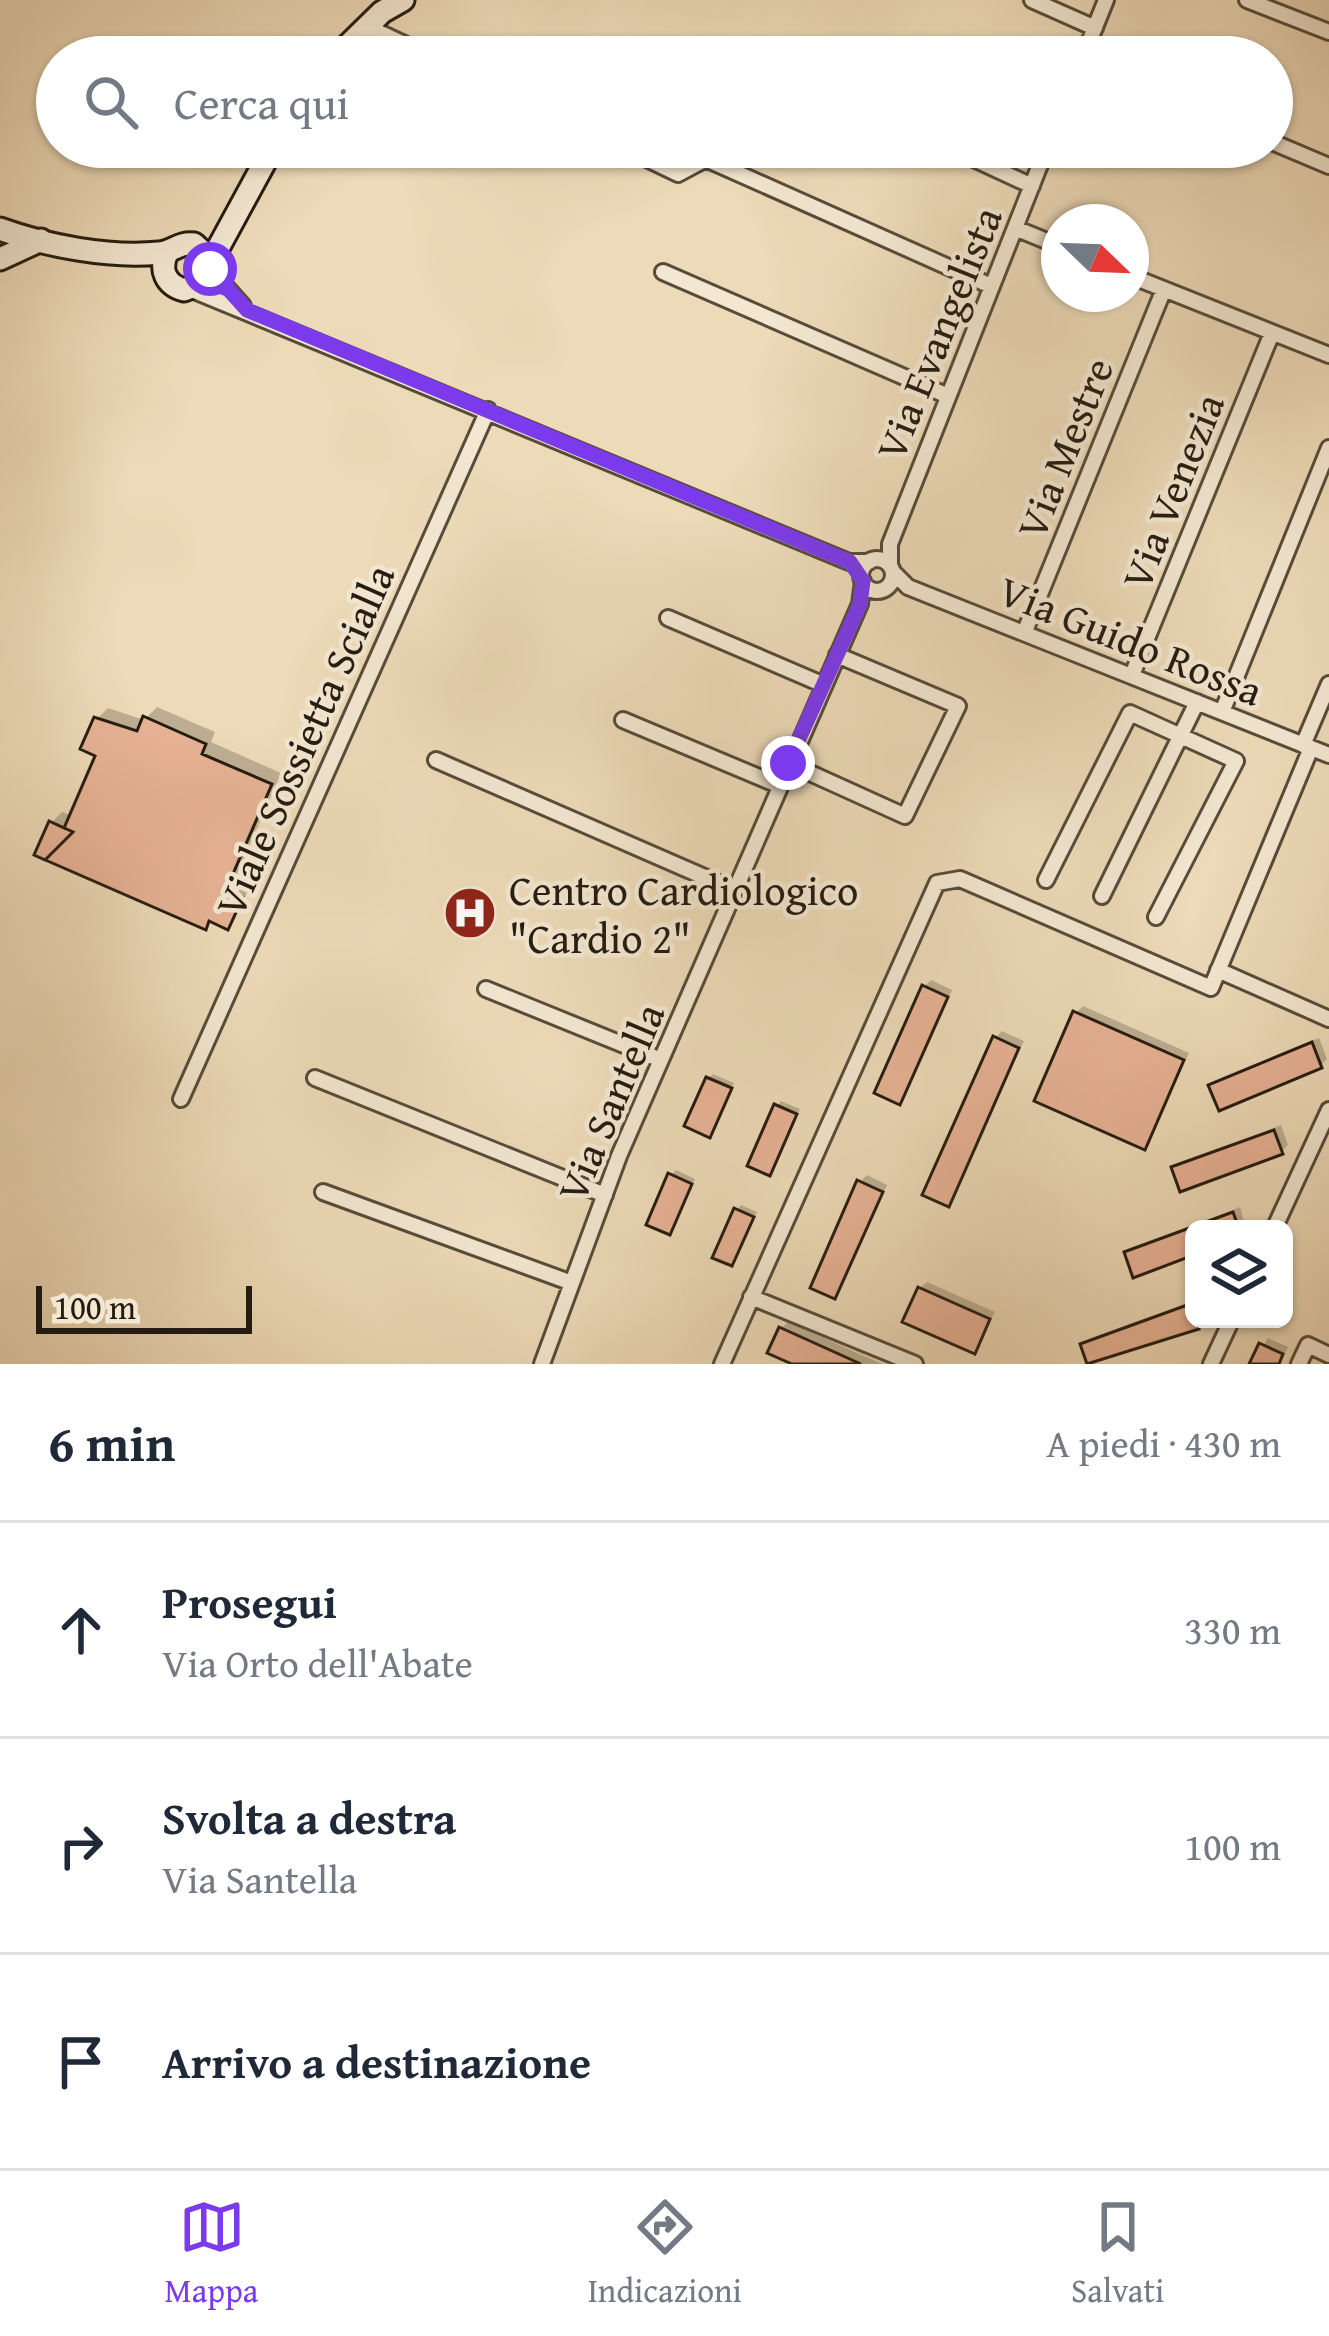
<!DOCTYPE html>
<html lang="it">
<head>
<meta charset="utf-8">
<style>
	body { margin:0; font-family:"Gentium Book Plus",serif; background:#f2f2f3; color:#1f2937 }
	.controls { position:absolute; right:36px; bottom:36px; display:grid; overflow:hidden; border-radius:18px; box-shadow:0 3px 9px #0004 }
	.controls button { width:108px; height:108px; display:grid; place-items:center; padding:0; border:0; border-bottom:3px solid #e0e1e3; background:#fff; color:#1f2937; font:60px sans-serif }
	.compass { position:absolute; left:1041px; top:204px; width:108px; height:108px; border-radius:50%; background:#fff; box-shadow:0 3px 9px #0004; rotate:113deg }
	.scale { position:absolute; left:36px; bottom:30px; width:216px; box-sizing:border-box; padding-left:12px; border:6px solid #251c10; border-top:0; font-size:33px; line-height:42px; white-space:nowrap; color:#251c10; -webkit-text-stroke:9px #f3e7d1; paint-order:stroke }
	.stop { position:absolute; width:36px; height:36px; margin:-27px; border:9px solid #7c3aed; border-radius:50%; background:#fff }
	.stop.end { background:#7c3aed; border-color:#fff; box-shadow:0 3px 12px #0008 }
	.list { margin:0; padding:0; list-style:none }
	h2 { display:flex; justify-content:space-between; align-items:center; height:156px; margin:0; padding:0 48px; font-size:51px }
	h2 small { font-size:39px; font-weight:400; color:#747a83 }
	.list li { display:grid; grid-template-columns:78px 1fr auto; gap:36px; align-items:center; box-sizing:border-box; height:216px; padding:0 48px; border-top:3px solid #e0e1e3 }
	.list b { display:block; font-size:45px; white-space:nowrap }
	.list p { margin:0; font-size:39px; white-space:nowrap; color:#747a83 }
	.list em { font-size:39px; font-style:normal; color:#747a83 }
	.icon { flex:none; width:66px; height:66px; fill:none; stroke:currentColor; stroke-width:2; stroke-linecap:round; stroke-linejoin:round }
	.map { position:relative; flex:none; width:1329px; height:1364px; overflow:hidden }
	.search { position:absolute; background:#fff; box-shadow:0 3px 9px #0004; left:36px; right:36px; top:36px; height:132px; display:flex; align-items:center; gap:30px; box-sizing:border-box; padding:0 42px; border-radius:66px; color:#747a83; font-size:45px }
	.sheet { height:804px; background:#fff }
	nav { display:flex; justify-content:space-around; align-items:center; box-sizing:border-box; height:168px; border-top:3px solid #e0e1e3; background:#fff; font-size:33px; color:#747a83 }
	nav a { display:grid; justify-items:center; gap:6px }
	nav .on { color:#7c3aed }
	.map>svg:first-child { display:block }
</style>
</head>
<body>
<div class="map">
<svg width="1329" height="1364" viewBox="0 0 1329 1364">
	<rect width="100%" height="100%" fill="#eddab8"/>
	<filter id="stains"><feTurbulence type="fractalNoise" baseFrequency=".00167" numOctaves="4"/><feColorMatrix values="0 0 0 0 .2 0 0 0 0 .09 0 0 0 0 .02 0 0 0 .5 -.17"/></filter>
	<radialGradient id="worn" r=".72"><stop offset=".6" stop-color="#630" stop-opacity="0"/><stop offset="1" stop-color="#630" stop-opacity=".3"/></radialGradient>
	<path fill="#0003" d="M157,707L215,732L211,742L281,773L235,879L251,886L227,926L212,919L205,926L51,823L62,812L72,816L99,754L97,719L108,708L144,720Z
		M931,980L952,990L899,1101L924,987Z
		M1083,1006L1189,1053L1145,1146L1076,1013Z
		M1002,1031L1024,1041L948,1203L995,1038Z
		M1319,1038L1327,1059L1320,1066L1212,1086Z
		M713,1074L734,1083L709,1134V1078Z
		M781,1101L800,1109L769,1172L777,1106Z
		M1281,1125L1288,1145L1281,1152L1175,1168Z
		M676,1170L695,1179L669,1232L671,1175Z
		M867,1175L887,1185L834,1296L860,1182Z
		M741,1205L757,1212L732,1263L737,1210Z
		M1240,1207L1246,1229H1194V1252L1128,1253Z
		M927,1282L995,1312L974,1350L920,1288Z
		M1194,1301V1319H1204L1197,1326L1091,1364L1084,1344L1091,1338Z
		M788,1322L882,1364H799L781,1329Z
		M1268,1338L1288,1347L1280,1364H1253Z"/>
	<path fill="#e7b295" stroke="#251c10" stroke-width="3" d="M143,716L206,744L202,754L272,784L226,890L243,897L228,930L209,921L206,930L34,855L49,821L64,828L95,756L80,749L94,717L137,731Z
		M49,821L73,832L45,860L34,855Z
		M922,985L948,997L900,1105L874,1093Z
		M1073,1011L1184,1060L1145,1150L1034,1101Z
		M993,1036L1019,1048L949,1207L922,1195Z
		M1312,1042L1322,1068L1219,1111L1208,1085Z
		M706,1077L732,1088L710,1138L684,1126Z
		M774,1104L797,1114L770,1176L747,1166Z
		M1274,1130L1283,1154L1180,1192L1171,1167Z
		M668,1173L692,1184L670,1235L646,1225Z
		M857,1180L883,1192L835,1299L810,1288Z
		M734,1208L754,1217L732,1266L712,1258Z
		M1233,1212L1239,1229H1194V1255L1133,1278L1124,1252Z
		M918,1287L990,1319L975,1354L902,1322Z
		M1190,1304L1199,1329L1087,1364L1080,1344Z
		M779,1327L861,1364H792L767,1353Z
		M1259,1343L1283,1354L1279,1364H1249Z"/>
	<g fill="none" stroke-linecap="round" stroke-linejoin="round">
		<g stroke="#574c3a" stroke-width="20">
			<path id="street" d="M1032,0L1095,28
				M1247,0L1329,32
				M366,26L432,57
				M747,54L754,57
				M1083,57L1106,0
				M1272,142L1329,166
				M622,147L678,174L706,159L991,286
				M948,147L1032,186
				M1015,228L1059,246
				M210,269L243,306
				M663,272L948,396
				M1131,276L1329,355
				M192,290L849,562H869
				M861 575a16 16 0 1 1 32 0a16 16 0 1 1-32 0Z
				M890,565V544L1047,147
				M893,572L908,587L1329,755
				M668,618L824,685
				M1025,631L1164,289
				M1132,675L1272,333
				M1222,712L1329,448
				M623,720L778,785
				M1303,745L1329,684
				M436,760L732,889
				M788,763L905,816L958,706L837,655
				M1046,880L1130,713L1236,761L1156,917
				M1102,896L1197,702
				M1218,970L1329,1019
				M486,989L661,1060
				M315,1078L605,1195
				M181,1099L488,410
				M323,1192L572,1283
				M1274,1229L1329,1110
				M751,1297L915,1364
				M542,1364L619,1156L860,604L863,581
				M722,1364L937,883L960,879L1211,988L1311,748
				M1211,1364L1232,1319
				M1299,1364L1308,1345L1329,1355"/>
		</g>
		<g stroke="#251c10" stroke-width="27">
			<path id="secondary" d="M336,57L382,12L403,0
				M0,229C47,246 109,258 159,253C173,252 179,242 194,244L208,257L204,282L184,290C166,285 159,270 167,253
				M0,259L41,240
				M210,263L273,147"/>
		</g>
		<use href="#street" stroke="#f3e7d1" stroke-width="14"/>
		<use href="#secondary" stroke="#f3e7d1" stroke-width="21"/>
	</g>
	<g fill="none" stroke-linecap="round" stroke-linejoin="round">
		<path stroke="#7c3aed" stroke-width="15" d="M210,269L247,310L850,562L863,581L860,604L788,763"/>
	</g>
	<defs>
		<g id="hospital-disc" transform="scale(2.7)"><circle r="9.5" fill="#8f2418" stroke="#f3e7d1"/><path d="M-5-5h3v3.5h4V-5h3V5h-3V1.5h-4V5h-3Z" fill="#fff"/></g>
	</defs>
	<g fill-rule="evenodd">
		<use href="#hospital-disc" x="470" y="913"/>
	</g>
	<g text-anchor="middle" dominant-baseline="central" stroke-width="9" stroke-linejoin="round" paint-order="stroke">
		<g font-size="42" fill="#251c10" stroke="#f3e7d1">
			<text transform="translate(938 333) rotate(-68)">Via Evangelista</text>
			<text transform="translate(1064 448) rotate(-68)">Via Mestre</text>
			<text transform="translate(1172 491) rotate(-68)">Via Venezia</text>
			<text transform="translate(1131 640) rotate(22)">Via Guido Rossa</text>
			<text transform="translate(304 740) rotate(-66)">Viale Sossietta Scialla</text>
			<text transform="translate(610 1102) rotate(-67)">Via Santella</text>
		</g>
		<g font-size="42" fill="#251c10" stroke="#f3e7d1" text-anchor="start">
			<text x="509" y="889">Centro Cardiologico<tspan x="509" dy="48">"Cardio 2"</tspan></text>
		</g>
	</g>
	<rect width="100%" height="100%" filter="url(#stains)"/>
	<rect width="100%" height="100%" fill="url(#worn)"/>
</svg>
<div class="controls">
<button><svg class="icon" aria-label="layers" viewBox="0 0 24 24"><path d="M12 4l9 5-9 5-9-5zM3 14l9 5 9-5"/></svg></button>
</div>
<svg class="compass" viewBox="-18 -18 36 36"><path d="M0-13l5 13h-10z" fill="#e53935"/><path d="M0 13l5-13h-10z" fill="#747a83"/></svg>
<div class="scale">100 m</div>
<div class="stop" style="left:210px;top:269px"></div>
<div class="stop end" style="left:788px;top:763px"></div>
<div class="search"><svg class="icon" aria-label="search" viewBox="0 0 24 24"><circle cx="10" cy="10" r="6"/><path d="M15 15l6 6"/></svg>Cerca qui</div>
</div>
<section class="sheet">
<h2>6 min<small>A piedi · 430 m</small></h2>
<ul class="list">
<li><svg class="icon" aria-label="ahead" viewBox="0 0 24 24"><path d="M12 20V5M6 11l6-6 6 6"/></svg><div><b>Prosegui</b><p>Via Orto dell'Abate</p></div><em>330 m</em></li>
<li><svg class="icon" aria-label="right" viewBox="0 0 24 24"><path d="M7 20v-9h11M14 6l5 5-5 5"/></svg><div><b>Svolta a destra</b><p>Via Santella</p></div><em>100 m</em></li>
<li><svg class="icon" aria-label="arrive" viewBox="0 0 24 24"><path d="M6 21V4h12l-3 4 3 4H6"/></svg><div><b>Arrivo a destinazione</b></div></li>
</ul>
</section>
<nav>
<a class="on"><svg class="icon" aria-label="map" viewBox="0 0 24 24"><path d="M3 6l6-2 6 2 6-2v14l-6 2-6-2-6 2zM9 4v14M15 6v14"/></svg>Mappa</a>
<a><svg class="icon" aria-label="directions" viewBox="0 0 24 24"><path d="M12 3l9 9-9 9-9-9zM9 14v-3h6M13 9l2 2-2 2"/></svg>Indicazioni</a>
<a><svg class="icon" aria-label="saved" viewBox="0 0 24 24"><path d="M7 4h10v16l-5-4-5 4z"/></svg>Salvati</a>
</nav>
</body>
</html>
